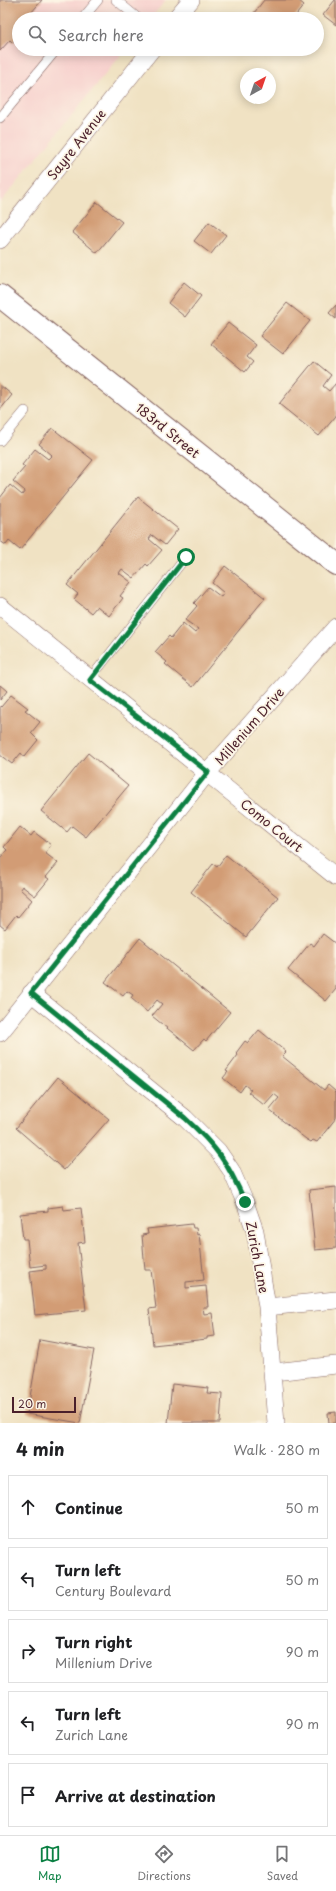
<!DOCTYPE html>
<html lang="en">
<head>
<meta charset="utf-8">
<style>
	body { margin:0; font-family:"Playpen Sans",sans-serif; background:#f6f6f6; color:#202124 }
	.compass { position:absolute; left:240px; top:68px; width:36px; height:36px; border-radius:50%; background:#fff; box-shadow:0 2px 10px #0003; rotate:40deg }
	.scale { position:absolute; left:12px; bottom:10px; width:64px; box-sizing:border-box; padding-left:4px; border:2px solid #4a1f2b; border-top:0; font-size:11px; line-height:14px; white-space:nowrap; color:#4a1f2b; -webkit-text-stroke:3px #fcf5e5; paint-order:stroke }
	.stop { position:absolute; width:12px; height:12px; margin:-9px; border:3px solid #0b8043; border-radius:50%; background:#fff }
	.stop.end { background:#0b8043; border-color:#fff; box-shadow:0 1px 4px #0008 }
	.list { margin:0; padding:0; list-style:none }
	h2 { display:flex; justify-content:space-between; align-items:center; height:52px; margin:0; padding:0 16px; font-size:17px }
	h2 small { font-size:13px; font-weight:400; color:#757577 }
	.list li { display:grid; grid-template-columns:26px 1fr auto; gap:12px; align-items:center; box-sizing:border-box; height:64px; margin:0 8px 8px; padding:0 8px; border:1px solid #e0e0e0; border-radius:0px }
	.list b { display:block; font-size:15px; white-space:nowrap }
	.list p { margin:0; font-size:13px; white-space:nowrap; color:#757577 }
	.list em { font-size:13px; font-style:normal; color:#757577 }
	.icon { flex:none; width:22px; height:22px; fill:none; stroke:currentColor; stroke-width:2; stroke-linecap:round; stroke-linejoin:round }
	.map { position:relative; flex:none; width:336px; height:1423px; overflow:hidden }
	.search { position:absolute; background:#fff; box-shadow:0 2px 10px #0003; left:12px; right:12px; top:12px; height:44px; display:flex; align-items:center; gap:10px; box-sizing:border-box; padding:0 14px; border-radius:22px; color:#757577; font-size:15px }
	.sheet { height:412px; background:#fff }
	nav { display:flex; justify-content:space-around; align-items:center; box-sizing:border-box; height:56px; border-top:1px solid #e0e0e0; background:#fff; font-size:11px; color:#757577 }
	nav a { display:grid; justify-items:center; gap:2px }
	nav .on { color:#0b8043 }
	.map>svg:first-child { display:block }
</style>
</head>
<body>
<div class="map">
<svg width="336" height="1423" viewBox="0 0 336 1423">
	<rect width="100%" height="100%" fill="#fcf5e5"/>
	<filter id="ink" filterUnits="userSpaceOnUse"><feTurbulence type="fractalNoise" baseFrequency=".025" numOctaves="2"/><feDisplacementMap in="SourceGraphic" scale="8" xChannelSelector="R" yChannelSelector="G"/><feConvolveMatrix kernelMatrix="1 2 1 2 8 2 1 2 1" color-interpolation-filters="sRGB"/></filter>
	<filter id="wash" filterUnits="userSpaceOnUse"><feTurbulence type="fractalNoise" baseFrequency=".012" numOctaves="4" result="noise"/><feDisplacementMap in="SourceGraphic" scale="16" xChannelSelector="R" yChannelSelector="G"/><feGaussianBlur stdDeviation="0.9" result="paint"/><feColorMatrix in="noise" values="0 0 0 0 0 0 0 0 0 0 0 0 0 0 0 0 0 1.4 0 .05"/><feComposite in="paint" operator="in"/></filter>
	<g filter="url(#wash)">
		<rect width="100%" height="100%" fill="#f0e2c3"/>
		<path fill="#f7d0cd" d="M0,0H166L150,19H19V49H126L0,203Z"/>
		<g id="blocks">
			<path fill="#d29c74" d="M0,0H42L26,19H19V36L13,43L10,40L0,51Z
				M264,0H298L304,5L293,19H261L254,13Z
				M335,0H336V25L323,15Z
				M97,202L122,222L97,253L72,232Z
				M209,222L226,235L211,254L194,241Z
				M184,282L201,296L185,317L168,303Z
				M287,303L310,321L283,354L260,336Z
				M336,305V319L329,313Z
				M228,323L256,345L247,357L253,362L245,372L211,344Z
				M314,361L331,375L323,386L329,391L336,383V416L319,436L279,404Z
				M0,385L12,395L0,410Z
				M52,428L93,460L20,550L9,541L6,545L0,541V498L10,485L22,495L25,491L13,481L25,467L22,465L35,449L48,459L52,455L39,444Z
				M138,497L178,529L165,545L152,535L149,539L162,550L148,566L146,564L134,578L122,569L119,573L131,582L120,596L123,598L109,616L97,606L91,613L74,599L78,594L67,585Z
				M225,566L265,598L193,687L165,664L167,662L155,652L169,636L171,638L183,623L195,633L198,629L185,620L197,606L194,603L208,587L221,597L224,593L212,583Z
				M0,685L7,691L0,700Z
				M11,695L28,708L25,710L40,722L31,733L38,740L24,757L21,753L12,764L0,755V706L1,707Z
				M88,753L128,786L86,837L72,826L67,832L41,811Z
				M20,827L31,836L34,832L51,845L45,853L58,863L46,877L49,879L35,896L22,886L20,889L32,900L18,917L16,915L5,929L0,925V858L7,850L4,847Z
				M226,855L278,897L246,937L191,892L213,864L217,867Z
				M323,934L336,944V989L326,1001L288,970L310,943L314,946Z
				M140,938L230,1012L206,1041L204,1039L194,1050L152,1016L162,1004L157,1000L147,1012L131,998L133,995L127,991L123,996L105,982Z
				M259,1030L286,1052L282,1056L324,1090L328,1085L336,1092V1118L317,1142L313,1140L311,1142L306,1139L269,1110L279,1098L274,1094L264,1105L248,1092L251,1090L245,1085L240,1092L223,1078L228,1072L226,1071L238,1055L236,1053L245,1041L248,1043Z
				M58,1077L109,1119L64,1170L16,1128Z
				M336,1187V1248L315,1250L309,1190Z
				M63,1206L64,1210L81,1208L85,1242L78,1243L86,1310L35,1315L30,1271L46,1269V1265L30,1267L27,1239H23L20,1214L48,1211V1208Z
				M192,1224L193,1228H196L197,1235L199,1234L204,1280L186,1282V1288L206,1286L208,1307H203L204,1314L212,1313L215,1336L207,1337V1339L153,1345L149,1309L156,1308L151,1270H145L142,1235L148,1234L147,1229Z
				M40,1340L94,1350L80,1423L27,1414Z
				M172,1384L208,1388L207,1393L222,1394L220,1423H168Z
				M336,1412V1423H329L328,1413Z"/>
		</g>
	</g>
	<g filter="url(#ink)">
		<use href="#blocks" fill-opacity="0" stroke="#846360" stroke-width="1"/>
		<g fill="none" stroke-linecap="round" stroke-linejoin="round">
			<g stroke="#846360" stroke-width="10">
				<path id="lane" d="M116,0L139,19
					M82,19L98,0
					M0,118L57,49
					M0,441L25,411
					M90,679L186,557"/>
			</g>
			<g stroke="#846360" stroke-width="18">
				<path id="street" d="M175,19L191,0
					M0,240L152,49
					M0,606L336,877
					M31,993L185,1118L218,1151L231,1170L245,1202L255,1231L267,1307L276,1423
					M0,1033L208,772L336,627
					M267,1307L336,1300
					M274,1372L336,1365"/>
			</g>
			<g stroke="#846360" stroke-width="24">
				<path id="secondary" d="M0,296L336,564"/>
			</g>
			<use href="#lane" stroke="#fff" stroke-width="9"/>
			<use href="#street" stroke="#fff" stroke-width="17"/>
			<use href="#secondary" stroke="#fff" stroke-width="22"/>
		</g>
	</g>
	<g fill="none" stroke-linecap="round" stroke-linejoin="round" filter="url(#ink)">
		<path stroke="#0b8043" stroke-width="5" d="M186,557L90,680L208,772L31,993L185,1118C217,1147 228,1163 245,1202"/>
	</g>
	<g text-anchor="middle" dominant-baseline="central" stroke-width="3.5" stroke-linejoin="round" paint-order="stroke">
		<g font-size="13" fill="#4a1f2b" stroke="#fcf5e5">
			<text transform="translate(76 144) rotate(-52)">Sayre Avenue</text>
			<text transform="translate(168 430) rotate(39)">183rd Street</text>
			<text transform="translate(249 726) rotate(-49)">Millenium Drive</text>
			<text transform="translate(272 825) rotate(39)">Como Court</text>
			<text transform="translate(258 1257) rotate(79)">Zurich Lane</text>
		</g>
	</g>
</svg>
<svg class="compass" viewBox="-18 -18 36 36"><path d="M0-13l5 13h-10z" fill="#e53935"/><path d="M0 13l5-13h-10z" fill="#757577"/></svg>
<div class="scale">20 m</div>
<div class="stop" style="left:186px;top:557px"></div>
<div class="stop end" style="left:245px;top:1202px"></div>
<div class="search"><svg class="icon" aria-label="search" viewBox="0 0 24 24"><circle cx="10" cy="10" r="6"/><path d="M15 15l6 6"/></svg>Search here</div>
</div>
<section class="sheet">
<h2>4 min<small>Walk · 280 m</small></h2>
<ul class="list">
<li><svg class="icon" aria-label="ahead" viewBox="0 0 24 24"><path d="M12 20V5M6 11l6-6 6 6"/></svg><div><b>Continue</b></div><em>50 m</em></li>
<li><svg class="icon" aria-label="left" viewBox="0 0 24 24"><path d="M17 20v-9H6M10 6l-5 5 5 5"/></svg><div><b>Turn left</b><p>Century Boulevard</p></div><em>50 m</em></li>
<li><svg class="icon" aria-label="right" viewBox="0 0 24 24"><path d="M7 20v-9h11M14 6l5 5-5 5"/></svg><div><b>Turn right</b><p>Millenium Drive</p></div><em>90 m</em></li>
<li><svg class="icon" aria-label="left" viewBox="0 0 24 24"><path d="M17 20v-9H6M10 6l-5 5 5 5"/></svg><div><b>Turn left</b><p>Zurich Lane</p></div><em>90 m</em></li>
<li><svg class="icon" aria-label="arrive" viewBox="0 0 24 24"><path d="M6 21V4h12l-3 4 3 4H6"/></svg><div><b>Arrive at destination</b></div></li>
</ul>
</section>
<nav>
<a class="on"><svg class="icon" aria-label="map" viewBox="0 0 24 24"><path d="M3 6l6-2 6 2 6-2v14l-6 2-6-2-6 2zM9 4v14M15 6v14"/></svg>Map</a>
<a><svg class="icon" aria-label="directions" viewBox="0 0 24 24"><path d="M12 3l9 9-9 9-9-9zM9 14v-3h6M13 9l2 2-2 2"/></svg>Directions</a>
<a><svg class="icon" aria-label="saved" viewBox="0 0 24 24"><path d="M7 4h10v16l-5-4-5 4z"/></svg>Saved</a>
</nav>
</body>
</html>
